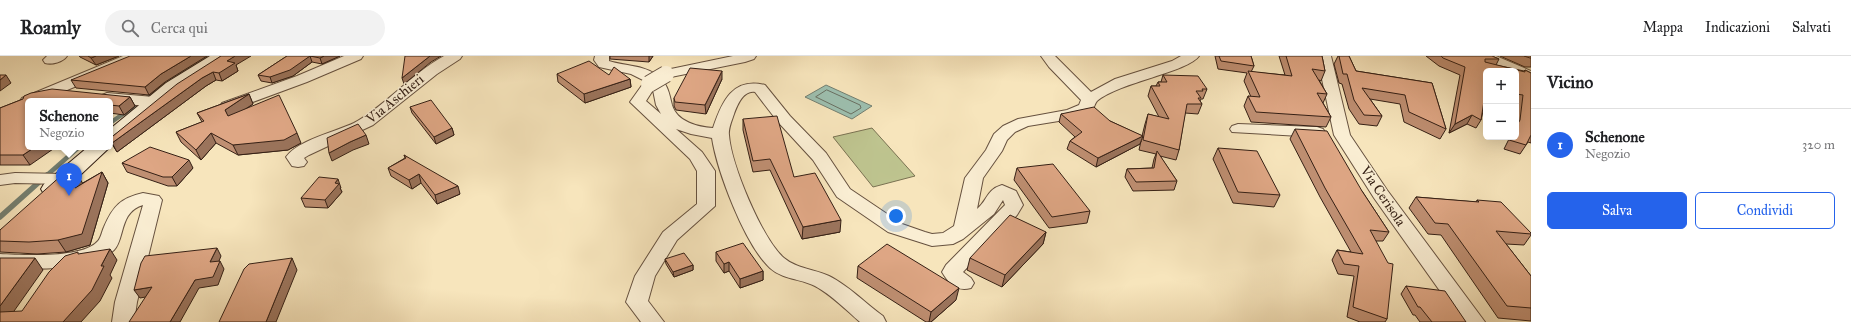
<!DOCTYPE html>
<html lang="it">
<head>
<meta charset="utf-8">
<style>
	body { margin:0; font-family:"IM FELL Great Primer",serif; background:#f2f2f2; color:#202124 }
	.controls { position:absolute; right:12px; top:12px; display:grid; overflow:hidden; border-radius:6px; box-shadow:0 4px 16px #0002 }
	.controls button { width:36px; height:36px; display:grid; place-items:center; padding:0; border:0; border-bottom:1px solid #e0e0e0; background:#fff; color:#202124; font:20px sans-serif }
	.you { position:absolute; left:896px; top:160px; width:14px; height:14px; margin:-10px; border:3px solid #fff; border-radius:50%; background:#1a73e8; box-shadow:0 0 0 6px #1a73e833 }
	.badge { display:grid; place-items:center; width:26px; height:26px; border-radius:50%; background:#2563eb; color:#fff; font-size:13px; font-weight:700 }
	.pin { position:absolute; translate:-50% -33px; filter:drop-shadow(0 1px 2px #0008) }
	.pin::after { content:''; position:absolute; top:21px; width:14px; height:12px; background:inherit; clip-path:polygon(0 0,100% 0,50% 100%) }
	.popup { position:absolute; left:25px; top:42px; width:88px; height:52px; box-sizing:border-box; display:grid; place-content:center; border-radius:6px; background:#fff; filter:drop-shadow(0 1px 3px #0005); font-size:13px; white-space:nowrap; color:#757577 }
	.popup b { font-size:15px; color:#202124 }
	.popup::after { content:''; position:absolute; left:50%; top:100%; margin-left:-8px; border:8px solid transparent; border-top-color:#fff }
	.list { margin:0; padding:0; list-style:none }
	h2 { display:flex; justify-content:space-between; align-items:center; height:52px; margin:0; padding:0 16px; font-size:17px }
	h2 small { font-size:13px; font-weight:400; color:#757577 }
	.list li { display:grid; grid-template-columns:26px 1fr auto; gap:12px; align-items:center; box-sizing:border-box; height:72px; padding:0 16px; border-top:1px solid #e0e0e0 }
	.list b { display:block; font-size:15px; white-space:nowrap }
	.list p { margin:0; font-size:13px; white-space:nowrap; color:#757577 }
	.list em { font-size:13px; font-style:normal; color:#757577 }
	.actions { display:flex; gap:8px; padding:12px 16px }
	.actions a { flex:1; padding:9px 0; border:1px solid #2563eb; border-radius:6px; text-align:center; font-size:14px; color:#2563eb }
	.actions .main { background:#2563eb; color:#fff }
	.icon { flex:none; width:22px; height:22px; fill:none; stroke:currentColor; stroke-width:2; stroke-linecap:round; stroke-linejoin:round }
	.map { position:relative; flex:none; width:1531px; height:266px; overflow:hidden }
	header { display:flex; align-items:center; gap:24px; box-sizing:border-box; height:56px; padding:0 20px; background:#fff; border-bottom:1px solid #e0e0e0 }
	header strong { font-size:19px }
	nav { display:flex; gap:22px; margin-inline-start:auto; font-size:14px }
	.search { width:280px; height:36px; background:#f2f2f2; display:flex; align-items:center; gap:10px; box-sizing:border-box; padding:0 14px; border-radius:22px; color:#757577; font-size:15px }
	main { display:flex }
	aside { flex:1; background:#fff }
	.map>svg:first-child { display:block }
</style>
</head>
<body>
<header>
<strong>Roamly</strong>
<div class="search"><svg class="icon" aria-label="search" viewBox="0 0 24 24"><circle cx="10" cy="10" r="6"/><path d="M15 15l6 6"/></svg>Cerca qui</div>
<nav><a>Mappa</a><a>Indicazioni</a><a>Salvati</a></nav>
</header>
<main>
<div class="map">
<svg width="1531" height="266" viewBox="0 0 1531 266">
	<rect width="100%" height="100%" fill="#f7e5bc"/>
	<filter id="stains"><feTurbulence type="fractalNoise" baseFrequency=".005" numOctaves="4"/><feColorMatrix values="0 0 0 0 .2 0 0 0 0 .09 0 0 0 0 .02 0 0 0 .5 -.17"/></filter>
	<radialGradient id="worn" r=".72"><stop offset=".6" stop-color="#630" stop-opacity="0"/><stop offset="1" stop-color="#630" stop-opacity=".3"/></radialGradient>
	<path fill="#bec48f" stroke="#7a7252" d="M872,72L915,120L873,131L833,81Z"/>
	<path fill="#9dbfaf" stroke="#737f71" d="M826,29L872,50L852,63L805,41Z"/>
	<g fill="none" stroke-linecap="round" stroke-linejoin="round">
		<path stroke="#697062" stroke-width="1" d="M827,34L860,49L861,52L851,58L816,41Z"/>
		<path stroke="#737f71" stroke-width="4.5" d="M110,67L207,0
			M46,120L79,91"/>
		<path stroke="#737f71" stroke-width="5.5" d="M0,161L47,119"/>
		<g stroke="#66513f" stroke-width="2">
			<path id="street" d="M47,0H67C63,6 52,9 45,7L43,4Z
				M123,0H143L141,3L41,45H28V50L22,48L20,45L22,42Z
				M344,0H363L361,3L307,26L234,53L228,55L222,53L220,50L222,47L297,20Z
				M444,0H462L460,3L437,18L373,69L309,99L304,102L307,106L304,110L298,111L292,110L286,101C298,84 335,76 354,67C387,49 411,18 444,0Z
				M595,0H609V5C625,10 643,9 657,19C668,28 669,37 672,49C677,66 698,71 713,72C722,45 733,21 765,29L790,60L826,97L850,133L902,168L925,176L932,178L943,177L954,170L965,122L986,94L994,78L1003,70L1018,63L1067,54L1079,49L1081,44L1049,11L1041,0H1055L1091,36L1115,23L1172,5L1181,0H1199C1188,16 1120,26 1097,45C1095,47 1094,52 1092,55L1071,63L1028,70L1015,76L1007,84L1002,95L983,122L977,153C988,144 986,134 1002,129L1016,135L1023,149L1017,159L963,216L971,222L974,227L971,232C957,236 949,228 942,216L946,209L1003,151L1005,149L1003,144L994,158L963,183L953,188L932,190L888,176L837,141L813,104L778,66L755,36C743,34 737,50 734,58C732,64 728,73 729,79C731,108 762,183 784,202C797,213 815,213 829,220C849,230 865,247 883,260L886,266H860C846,254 832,239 815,230C801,223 782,223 770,212C745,189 717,115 712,82L691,78L676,73L702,96L715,115V150L677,184L655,220L648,245L664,266H641L626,246L635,220L663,176L697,148V115L690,103L630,46L645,25L631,18L599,11L594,4ZM653,34L656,49L661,58L646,45Z
				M733,0H756L754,3L745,6L666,22L661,21L659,18L661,15L666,14Z
				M1317,0H1331L1350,79L1387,134L1485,266H1462L1374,142L1334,79Z
				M1477,0H1496L1531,15V24L1516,19V15H1507L1479,3Z
				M107,37L154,41L160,43L162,46L160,49L154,51L101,45L99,42L102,39Z
				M1238,68L1317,71L1323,73L1325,76L1323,79L1317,81L1232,76L1230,73L1232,70Z
				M15,117L64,118L70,119L73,123L70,127L64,128L15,127L0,129V119Z
				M143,137L159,140L162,144L137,246L134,266H112L115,246L143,149C119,156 125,183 114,194C90,216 30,213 0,212V198C22,199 83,203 98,185C101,182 102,175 104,171C113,150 121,142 143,137Z"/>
		</g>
		<g stroke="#352015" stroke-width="2">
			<path id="secondary" d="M210,0H231L228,4L180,35L117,87L110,89V73L166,27Z
				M88,91H110L60,138L52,140L44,138L41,133L44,128Z"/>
		</g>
		<use href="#street" fill="#faeed3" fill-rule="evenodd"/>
		<use href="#secondary" fill="#faeed3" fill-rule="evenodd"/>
		<g stroke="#66513f" stroke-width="18" stroke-linecap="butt">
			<path id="street-bridge" d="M649,28L666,18"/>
		</g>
		<use href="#street-bridge" stroke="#faeed3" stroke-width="16"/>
	</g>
	<path fill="#bf8f72" stroke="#352015" d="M79,0H119L96,9L80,1Z
		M221,0L236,9L238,15L222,25L216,24L206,30L117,96L110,85V81L113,80Z
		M287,0H340L322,8L312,6L293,20L272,27L261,25L258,19Z
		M610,0H653L649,6L610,3Z
		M1215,0H1251L1254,10L1251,16L1285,19L1279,0H1322L1325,15L1321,25L1319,24L1327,38L1323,47L1331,61L1326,71L1251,66L1244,50L1248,40L1251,41L1244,25L1247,17L1218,13Z
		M1338,0H1349L1356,15L1432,27L1446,73L1440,83L1404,66L1400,48L1370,43L1382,60L1377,70L1359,68L1349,53L1342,28L1339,27L1334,8Z
		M1426,0H1492L1499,3L1496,9L1524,15L1525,14L1531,17V87L1528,86L1520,98L1504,93L1510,81H1516V57L1517,48H1516V15H1486V51L1484,55H1483L1481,64L1476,72L1467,68L1449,77L1460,19L1439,10Z
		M1500,0H1531V11H1525Z
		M557,18L630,23L631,31L585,47L558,26Z
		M1163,19L1207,33L1203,43H1201L1200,45L1202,48L1198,58L1185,57L1179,94L1176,104L1160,100L1177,125L1174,134L1133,135L1125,121L1127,113L1152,112L1154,103L1156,98L1139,94L1141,85L1140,88L1096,111L1067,93L1070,85L1075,81L1059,66L1061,58L1110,65L1142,80L1145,68L1148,58L1159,61L1148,40L1151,30H1156L1158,26H1161Z
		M722,23L706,58L676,54L674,50V42Z
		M71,24L165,26L149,39L76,32Z
		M249,38L253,48L247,52L301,87L288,94L238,99L216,87L201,104L181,86L176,76L202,66L197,57Z
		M130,41L135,50L124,59L110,57V45H28L30,109H0V52L23,43Z
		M410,51L452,72L454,79L436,88L412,57Z
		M743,63L794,121L840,176L802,183L770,114L753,116L743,74Z
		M1295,73L1362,135L1389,176L1383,185H1376L1387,263L1385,266H1360L1347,261L1354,220L1338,218L1332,204L1337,194L1351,196L1320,141L1290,83Z
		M1218,92L1280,139L1274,151L1233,147L1213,103Z
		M404,99L460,138L437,148L421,127L412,133L391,120L388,112L405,102Z
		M122,107L193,112L177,130H168L127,116Z
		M1017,112L1090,155L1087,167L1049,172L1014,124Z
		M102,116L108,127L90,189L66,196L37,198L0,196V174Z
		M340,132L342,136L328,152L305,151L301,142L341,132Z
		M1416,141L1476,146L1477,144L1531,177V179L1524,189L1506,188L1531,220V265L1498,262L1441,179L1428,178L1409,152Z
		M1046,176L1043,188L1002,231L967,214L970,202Z
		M716,196L763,215V224L740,232L729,215L724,217L716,205Z
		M665,203L693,209V214L674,221L666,208Z
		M858,210L956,244L931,266H926L857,222Z
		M1406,230L1466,266H1420L1415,259H1413L1401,238Z"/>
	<path fill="#9b745c" stroke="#352015" d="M96,0H119L96,9L91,2Z
		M191,0H207L165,26L149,39L145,31L161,18Z
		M235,0H251L236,9L238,15L222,25L219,17L227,5Z
		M310,0L312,6L293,20L272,27L270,21Z
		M324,0H340L322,8L320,2Z
		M430,0H441L431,6L404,28L402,22Z
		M649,0H653L649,6Z
		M722,15V23L706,58L705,49Z
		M213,16L216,24L206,30L117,96L112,87L202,22Z
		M6,19L11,27L0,35V24Z
		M630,23L631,31L585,47L584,38Z
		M249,38L253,48L229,64L225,54Z
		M130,41L135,50L124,59L119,50Z
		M1472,59L1467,68L1449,77L1455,68Z
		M452,72L454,79L436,88L434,81Z
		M211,77L216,87L201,104L196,94Z
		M297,77L301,87L288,94L238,99L233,89Z
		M366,79L369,88L353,94L332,105L329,97L350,86Z
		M1143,80L1140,88L1096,111L1098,102Z
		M35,91H56L30,109L23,99Z
		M189,104L193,112L177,130L172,121Z
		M102,116L108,127L90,189L66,196L58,184Z
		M419,118L421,127L412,133L409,124Z
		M79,121L87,135L75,132Z
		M338,123L341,132H340L342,136L328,152L325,144L335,127Z
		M458,130L460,138L437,148L435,139Z
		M841,164L840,176L802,183L803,171Z
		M1046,176L1043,188L1002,231L1005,219Z
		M217,192L221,200L215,215L210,206Z
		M110,193L117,204L110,219L112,222L100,245L81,266H63L101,210Z
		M35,202L43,214L7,265L0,257V250Z
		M292,202L297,214L276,266H266Z
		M220,205L224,213L218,229L199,232L180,266H170L195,224Z
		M729,206V215L724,217V208Z
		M693,209V214L674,221L673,216Z
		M763,215V224L740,232V223Z
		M152,231L157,239L140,242L134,234Z
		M959,232L956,244L931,266H929L931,256Z"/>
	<path fill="#dea684" stroke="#352015" d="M88,0H96L91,2Z
		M130,0H191L161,18L145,31L71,24Z
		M221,0H235L227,5L235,7L219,17L213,16L202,22L112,87L110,84V81L113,80L177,28Z
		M287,0H324L320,2L310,0L290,14L270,21L258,19Z
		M405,0H430L402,22Z
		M1219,0H1251L1254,10L1221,5Z
		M1286,0H1322L1325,15L1312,13L1327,38L1317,37L1331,61L1256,56L1248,40L1260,41L1248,15L1292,20Z
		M1339,0H1349L1356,15L1432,27L1446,73L1409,56L1405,39L1362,32L1382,60L1364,59L1354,44L1347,18H1343Z
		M1441,0H1492L1499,3H1485V6L1525,16V14L1531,17V79L1526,89L1509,84L1511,81H1516V71L1520,64L1523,39L1516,38V15H1486V46L1484,45L1481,64L1472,59L1455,68L1465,11L1443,2Z
		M1524,0H1531V2H1530Z
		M589,5L609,19L614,11L630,23L584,38L557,18Z
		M690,12L722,15L705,49L675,46L674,42Z
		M0,19H6L0,24Z
		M1163,19L1198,20L1207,33H1202L1203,35H1196L1201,42H1198L1202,48H1187L1179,94L1143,84L1148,58L1169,63L1151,30H1160L1158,26H1167Z
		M52,33L130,41L119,50L110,49V45H28V91H35L23,99H0V52L23,43L24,40L31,37Z
		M249,38L225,54L228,60L279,39L297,77L284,84L233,89L211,77L196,94L176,76L204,65L197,57Z
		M431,44L452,72L434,81L410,51Z
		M1094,51L1110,65L1143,80L1098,102L1070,85L1082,76L1061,58Z
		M777,60L794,121L815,117L841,164L803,171L770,103L753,105L743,63Z
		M358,68L366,79L350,86L329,97L327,82Z
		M1295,73L1327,75L1362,135L1389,176L1370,174L1388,207L1393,208L1387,263L1353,251L1359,210L1344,208L1337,194L1363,198L1325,132Z
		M150,91L189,104L172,121H163L122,107Z
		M1218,92L1257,95L1280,139L1238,136Z
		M1157,95L1177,125L1136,126L1127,113L1154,112Z
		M404,99L458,130L435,139L419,118L409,124L388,112L406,102Z
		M1053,108L1090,155L1052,161L1017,112Z
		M72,110L80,123L75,132L102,116L82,178L58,184L29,186L0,185V174Z
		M319,121L338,123L335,127L339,128L325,144L301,142Z
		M1416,141L1479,146L1477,144L1501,146L1531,177V178L1496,175L1531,220V252L1507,250L1448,168L1435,167Z
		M1010,159L1046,176L1005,219L970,202Z
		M743,187L763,215L740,223L729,206L724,208L716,196Z
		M887,188L959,232L931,256L858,210Z
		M217,192L210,206L220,205L213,221L195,224L170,266H129L152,231L134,234L141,207L145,200Z
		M110,193L101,210H104L92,234L63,266H0V256L22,255L49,216L65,200L78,196V198Z
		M684,197L693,209L673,216L665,203Z
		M0,202H35L0,250Z
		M292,202L266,266H219L244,213L249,208Z
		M1406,230L1445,235L1466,266H1432L1420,251H1418Z"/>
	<g text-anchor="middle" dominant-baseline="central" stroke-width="3" stroke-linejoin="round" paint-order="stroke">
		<g font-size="14" fill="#352015" stroke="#faeed3">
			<text transform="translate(395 43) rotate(-39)">Via Aschieri</text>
			<text transform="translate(1383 140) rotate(56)">Via Cerisola</text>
		</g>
	</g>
	<rect width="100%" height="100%" filter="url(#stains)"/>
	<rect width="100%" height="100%" fill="url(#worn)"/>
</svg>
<div class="controls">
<button>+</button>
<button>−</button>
</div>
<div class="you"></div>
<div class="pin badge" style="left:69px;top:140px">1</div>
<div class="popup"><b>Schenone</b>Negozio</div>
</div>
<aside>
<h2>Vicino<small></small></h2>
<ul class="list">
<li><span class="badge">1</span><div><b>Schenone</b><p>Negozio</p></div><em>320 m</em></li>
</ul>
<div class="actions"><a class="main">Salva</a><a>Condividi</a></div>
</aside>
</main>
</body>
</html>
